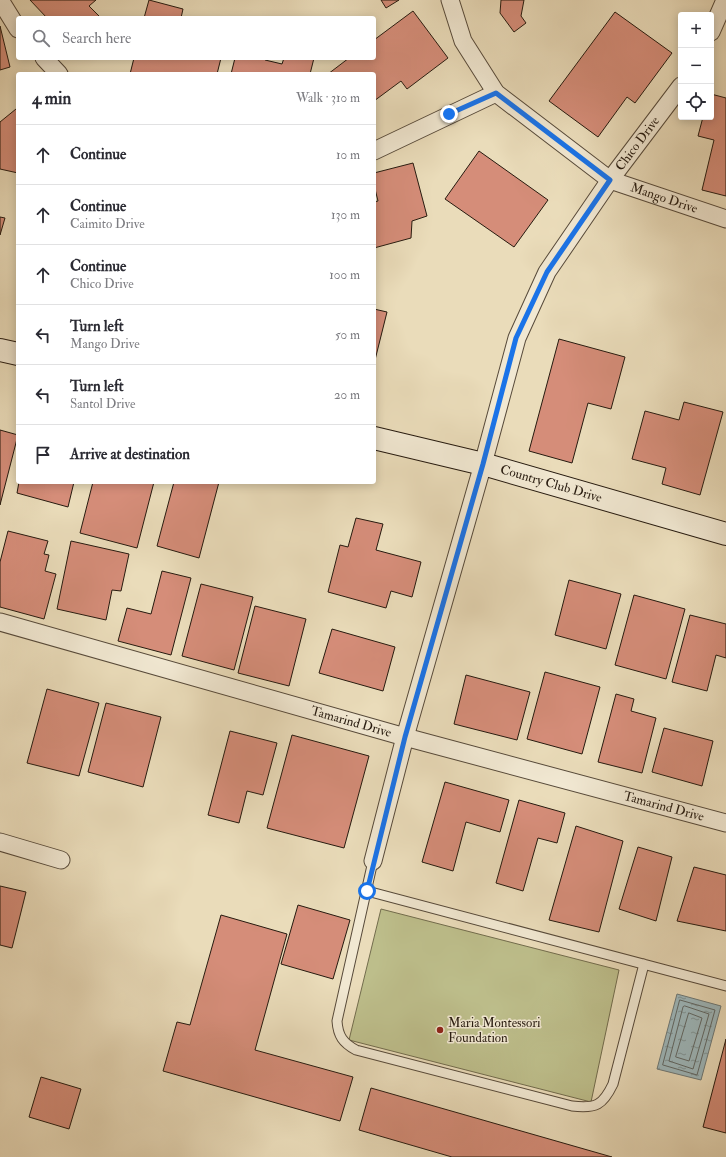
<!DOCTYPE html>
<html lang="en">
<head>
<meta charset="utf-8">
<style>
	body { margin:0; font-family:"IM FELL Double Pica",serif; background:#f2f2f3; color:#2b2b33 }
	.controls { position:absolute; right:12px; top:12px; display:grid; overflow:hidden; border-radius:4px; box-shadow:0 2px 10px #0003 }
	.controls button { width:36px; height:36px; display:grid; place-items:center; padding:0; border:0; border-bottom:1px solid #e1e1e2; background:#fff; color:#2b2b33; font:20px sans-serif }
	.stop { position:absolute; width:12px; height:12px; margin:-9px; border:3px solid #1a73e8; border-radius:50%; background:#fff }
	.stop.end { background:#1a73e8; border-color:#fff; box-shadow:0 1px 4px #0008 }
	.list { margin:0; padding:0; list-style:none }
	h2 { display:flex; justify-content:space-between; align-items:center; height:52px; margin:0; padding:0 16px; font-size:17px }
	h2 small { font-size:13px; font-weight:400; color:#7c7c81 }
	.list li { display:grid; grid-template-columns:26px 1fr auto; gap:12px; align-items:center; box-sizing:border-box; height:60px; padding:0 16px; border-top:1px solid #e1e1e2 }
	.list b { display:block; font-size:15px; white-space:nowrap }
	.list p { margin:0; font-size:13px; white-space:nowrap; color:#7c7c81 }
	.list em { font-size:13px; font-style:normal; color:#7c7c81 }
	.icon { flex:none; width:22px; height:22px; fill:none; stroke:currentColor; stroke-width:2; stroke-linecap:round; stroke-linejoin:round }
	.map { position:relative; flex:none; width:726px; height:1157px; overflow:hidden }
	.search { position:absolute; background:#fff; box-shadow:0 2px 10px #0003; left:16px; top:16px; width:360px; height:44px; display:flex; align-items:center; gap:10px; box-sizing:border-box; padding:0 14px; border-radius:4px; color:#7c7c81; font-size:15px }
	.panel { position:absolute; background:#fff; box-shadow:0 2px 10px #0003; left:16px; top:72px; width:360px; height:412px; border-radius:4px }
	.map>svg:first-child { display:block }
</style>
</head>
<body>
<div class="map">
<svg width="726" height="1157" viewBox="0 0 726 1157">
	<defs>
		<pattern id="water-ripples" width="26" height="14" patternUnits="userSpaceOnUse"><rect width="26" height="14" fill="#9eb8bc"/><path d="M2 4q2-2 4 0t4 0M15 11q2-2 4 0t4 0" fill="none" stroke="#819597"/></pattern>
	</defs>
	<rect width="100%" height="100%" fill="#eadcba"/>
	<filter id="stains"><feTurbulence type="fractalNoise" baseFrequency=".005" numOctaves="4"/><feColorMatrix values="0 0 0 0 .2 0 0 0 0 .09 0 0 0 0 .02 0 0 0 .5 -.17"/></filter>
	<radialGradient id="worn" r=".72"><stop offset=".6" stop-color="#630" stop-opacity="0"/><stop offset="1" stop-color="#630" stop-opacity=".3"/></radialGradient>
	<path fill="#bdbe8b" stroke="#726c4d" d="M381,909L619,970L591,1102L349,1040Z"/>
	<path fill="url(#water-ripples)" stroke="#6e7977" d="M677,994L721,1006L701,1080L657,1069Z"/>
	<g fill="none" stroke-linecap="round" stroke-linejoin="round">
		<path stroke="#626966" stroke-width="1" d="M680,1000L715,1010L697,1075L663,1065Z
			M685,1006L709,1014L693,1069L669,1061L683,1007Z
			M689,1013L702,1018L689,1061L676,1057Z"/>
	</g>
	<path fill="#d58d79" stroke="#261a0f" d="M30,0H96L89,6L101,18H47Z
		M149,0L183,9L181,18H144Z
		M381,0H399L386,8Z
		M501,0H524L521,16L526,23L514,32L500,13Z
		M413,11L448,58L407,89L401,81L374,101V74H328L349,58H374V40Z
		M615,12L672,53L635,103L627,97L598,137L549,101Z
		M0,26L10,67L0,70Z
		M134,58H221L217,74H130Z
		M235,58H265V60L282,64L284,58H314L310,74H231Z
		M711,94L726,98V196L702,190L714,140L698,136L703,117H711Z
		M16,109L18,110V173L0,169V122Z
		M479,151L548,200L514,247L445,199Z
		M413,163L427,216L412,221L411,238L374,248V202L378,201L374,185V173Z
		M0,217L5,218L0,235Z
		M374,309L387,312L374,364Z
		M559,339L625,357L611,409L588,403L572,463L529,451Z
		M684,402L723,412L700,495L662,484L666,468L632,459L645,411L679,420Z
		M0,430L18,435L0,505Z
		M19,482H74L68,507L17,493Z
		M93,482H154L137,548L80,533Z
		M174,482H219L199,558L157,546Z
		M356,518L383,524L376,550L421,562L412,597L391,591L386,608L328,592L340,545L348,547Z
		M8,531L48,541L44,554L49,555L45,571L56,574L44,619L0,607V562Z
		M71,541L129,554L121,591L112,590L106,620L57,609Z
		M162,571L191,578L171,655L118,641L127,608L151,614Z
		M569,580L621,594L606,649L555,635Z
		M201,584L253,597L234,670L182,656Z
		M634,595L685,609L666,679L615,665Z
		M255,606L306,619L289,686L238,673Z
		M690,615L726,624V658L716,655L707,691L672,682Z
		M332,629L395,647L383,691L319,673Z
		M545,672L600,687L582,754L527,739Z
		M466,675L530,692L517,740L454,724Z
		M47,689L99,703L79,776L27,763Z
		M616,694L634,699L631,711L656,718L642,773L598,762Z
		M106,703L161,717L143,787L88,772Z
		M664,728L713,741L702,786L652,772Z
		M230,731L277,743L263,795L247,791L239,823L208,815Z
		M292,735L369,756L344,848L267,828Z
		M445,782L509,800L500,832L466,822L453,871L422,862Z
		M519,800L565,813L557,843L538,838L523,891L496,883Z
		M576,826L623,841L599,932L549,920Z
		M638,847L672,857L656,921L619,909Z
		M694,867L726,875V931L677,921Z
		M0,886L26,892L12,948L0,945Z
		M298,905L350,920L333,979L281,964Z
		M221,915L287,934L255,1050L353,1077L340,1121L163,1071L177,1022L190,1025Z
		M726,1039V1133L703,1127Z
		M41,1077L81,1089L69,1129L29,1117Z
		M371,1088L612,1157H452L359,1130Z"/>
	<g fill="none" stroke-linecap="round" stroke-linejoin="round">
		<g stroke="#574a3a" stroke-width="11">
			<path id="lane" d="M373,861L337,1021C338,1036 343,1043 356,1050L572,1106C596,1109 603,1105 613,1084L644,964
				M367,891L726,986"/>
		</g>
		<g stroke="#574a3a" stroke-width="19">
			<g id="street">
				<path d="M0,0L18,29"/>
				<path id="s1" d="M450,0L463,41L496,93L610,180L726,219"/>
				<path d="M711,32L725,0"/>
				<path d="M44,58L59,74"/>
				<path d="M374,151L496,93"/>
				<path id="s2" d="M0,622L405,737L726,823"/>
				<path d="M0,842L61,860"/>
				<path id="s3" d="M373,861L405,737L483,464L517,338L547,272L610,180L681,86"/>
			</g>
		</g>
		<g stroke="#261a0f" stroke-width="24">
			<g id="secondary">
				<path d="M0,350L18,354"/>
				<path id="s4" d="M374,438L483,464L726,534"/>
			</g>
		</g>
		<use href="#lane" stroke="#f1e8d2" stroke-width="9"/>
		<use href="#street" stroke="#f1e8d2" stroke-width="17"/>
		<use href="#secondary" stroke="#f1e8d2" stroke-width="22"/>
	</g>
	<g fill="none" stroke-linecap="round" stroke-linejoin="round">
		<path stroke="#1a73e8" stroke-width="5" d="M367,891L405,737L483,464L516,338L547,272L610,180L496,93L449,114"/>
	</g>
	<circle fill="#8f2418" stroke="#f1e8d2" stroke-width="1.5" cx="440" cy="1030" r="4"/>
	<g text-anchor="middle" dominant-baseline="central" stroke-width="3" stroke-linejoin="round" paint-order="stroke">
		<g font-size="13" fill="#261a0f" stroke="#f1e8d2">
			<text stroke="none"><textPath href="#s3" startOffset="772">Chico Drive</textPath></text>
			<text stroke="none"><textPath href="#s1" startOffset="305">Mango Drive</textPath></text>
			<text stroke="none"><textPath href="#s4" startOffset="183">Country Club Drive</textPath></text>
			<text stroke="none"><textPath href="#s2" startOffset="365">Tamarind Drive</textPath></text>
			<text stroke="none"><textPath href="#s2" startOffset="689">Tamarind Drive</textPath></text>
		</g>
		<g font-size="13" fill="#261a0f" stroke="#f1e8d2" text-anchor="start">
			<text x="448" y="1023">Maria Montessori<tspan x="448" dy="15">Foundation</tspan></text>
		</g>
	</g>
	<rect width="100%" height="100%" filter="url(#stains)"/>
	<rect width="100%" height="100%" fill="url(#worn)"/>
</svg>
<div class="controls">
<button>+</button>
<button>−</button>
<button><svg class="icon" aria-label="locate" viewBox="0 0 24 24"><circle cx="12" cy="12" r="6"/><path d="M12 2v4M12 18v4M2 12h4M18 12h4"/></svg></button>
</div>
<div class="stop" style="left:367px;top:891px"></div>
<div class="stop end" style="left:449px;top:114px"></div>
<div class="search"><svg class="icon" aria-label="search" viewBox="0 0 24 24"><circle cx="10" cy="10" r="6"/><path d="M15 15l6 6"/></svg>Search here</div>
<section class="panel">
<h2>4 min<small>Walk · 310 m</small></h2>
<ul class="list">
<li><svg class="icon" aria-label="ahead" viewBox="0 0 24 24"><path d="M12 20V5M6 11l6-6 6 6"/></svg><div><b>Continue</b></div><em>10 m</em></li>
<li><svg class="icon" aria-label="ahead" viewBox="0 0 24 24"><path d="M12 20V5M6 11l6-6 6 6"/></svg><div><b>Continue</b><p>Caimito Drive</p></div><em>130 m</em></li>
<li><svg class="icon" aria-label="ahead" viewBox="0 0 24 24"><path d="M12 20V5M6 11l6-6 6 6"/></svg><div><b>Continue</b><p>Chico Drive</p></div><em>100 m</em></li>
<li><svg class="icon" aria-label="left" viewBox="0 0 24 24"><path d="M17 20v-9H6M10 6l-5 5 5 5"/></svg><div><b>Turn left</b><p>Mango Drive</p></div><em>50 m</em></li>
<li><svg class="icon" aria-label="left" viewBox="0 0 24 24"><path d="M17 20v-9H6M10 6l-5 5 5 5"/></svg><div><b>Turn left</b><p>Santol Drive</p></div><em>20 m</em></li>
<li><svg class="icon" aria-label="arrive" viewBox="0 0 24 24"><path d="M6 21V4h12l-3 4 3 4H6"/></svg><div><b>Arrive at destination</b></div></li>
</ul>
</section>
</div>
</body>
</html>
